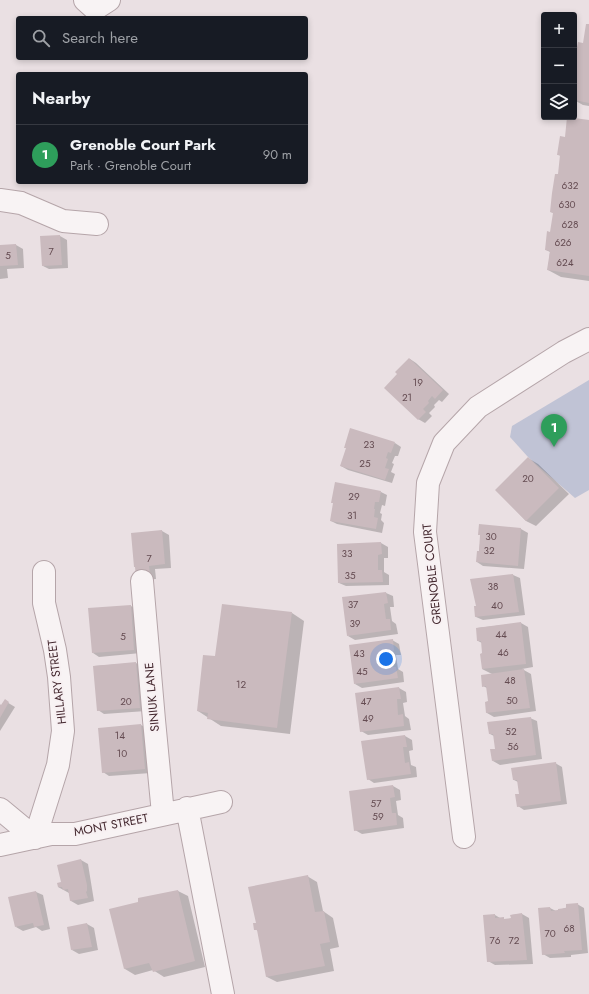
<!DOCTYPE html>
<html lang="en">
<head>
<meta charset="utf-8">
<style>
	body { margin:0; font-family:Jost,sans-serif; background:#242831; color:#f1f3f6 }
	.controls { position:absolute; right:12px; top:12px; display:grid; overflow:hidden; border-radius:4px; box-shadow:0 2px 6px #0003 }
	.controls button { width:36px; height:36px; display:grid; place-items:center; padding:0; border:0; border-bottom:1px solid #363941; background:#171b24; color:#f1f3f6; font:20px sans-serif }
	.you { position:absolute; left:386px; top:659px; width:14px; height:14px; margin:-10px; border:3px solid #fff; border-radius:50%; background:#1a73e8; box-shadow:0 0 0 6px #1a73e833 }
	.badge { display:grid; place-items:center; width:26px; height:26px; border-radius:50%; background:#b45309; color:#fff; font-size:13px; font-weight:700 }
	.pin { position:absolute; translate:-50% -33px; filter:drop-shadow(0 1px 2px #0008) }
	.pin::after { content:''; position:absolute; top:21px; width:14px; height:12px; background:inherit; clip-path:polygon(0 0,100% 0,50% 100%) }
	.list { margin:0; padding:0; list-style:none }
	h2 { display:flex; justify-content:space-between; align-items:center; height:52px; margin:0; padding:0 16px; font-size:17px }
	h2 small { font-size:13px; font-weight:400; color:#9ea1a6 }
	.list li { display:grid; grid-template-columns:26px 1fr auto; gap:12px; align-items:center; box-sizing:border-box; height:60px; padding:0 16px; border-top:1px solid #363941 }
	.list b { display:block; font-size:15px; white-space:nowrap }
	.list p { margin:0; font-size:13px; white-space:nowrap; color:#9ea1a6 }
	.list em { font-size:13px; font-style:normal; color:#9ea1a6 }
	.icon { flex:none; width:22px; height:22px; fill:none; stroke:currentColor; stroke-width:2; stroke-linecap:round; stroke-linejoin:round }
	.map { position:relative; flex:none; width:589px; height:994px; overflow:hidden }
	.search { position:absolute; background:#171b24; box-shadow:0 2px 6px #0003; left:16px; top:16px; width:292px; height:44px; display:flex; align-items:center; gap:10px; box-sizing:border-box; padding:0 14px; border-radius:4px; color:#9ea1a6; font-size:15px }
	.panel { position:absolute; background:#171b24; box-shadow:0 2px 6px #0003; left:16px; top:72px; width:292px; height:112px; border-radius:4px }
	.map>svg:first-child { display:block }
</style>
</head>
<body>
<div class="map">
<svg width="589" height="994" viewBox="0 0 589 994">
	<rect width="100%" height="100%" fill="#eae0e3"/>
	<path fill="#c0c3d5" d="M589,380V490L575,498L528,457L510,437L512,426Z"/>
	<path fill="#0003" d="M589,25V106L583,105L574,100L576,82L574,80V67L584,44Z
		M589,121V281L561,277L548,270L550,252L546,250L551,233L554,213L551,212L559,175L561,156L558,155L566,138Z
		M60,236L67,240L68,268L49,269L43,266Z
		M16,245L23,249L24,268L7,269L8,278L0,279V246Z
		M410,359L416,363L449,394L442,402L439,400L434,405L435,407L429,413L432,416L425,423L418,419L398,374Z
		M395,443L401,447L398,456H395L392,463L394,464L391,472L395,474L392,483L348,470L341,466Z
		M528,458L538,464L569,494L536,526L526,521L496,490Z
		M381,492L387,495L385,506L382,505L380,513L382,514L381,520L384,523L382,533L337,524L331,521Z
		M480,525L521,529L528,533L524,569L483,566L477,562L479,552L481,535Z
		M162,531L169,535L171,568L155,569L156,579L144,580L137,576Z
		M381,543L388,547V558H384V572L389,575V585L346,586L339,583Z
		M513,575L520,578L525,615L483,620L476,617L477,607L471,580Z
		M386,593L393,596L394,607H390L392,621L396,624L398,634L355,640L348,636Z
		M131,606L137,610L141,653L99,657L93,653Z
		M292,613L304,621L290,734L221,726L198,711L216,657Z
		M521,623L528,627L533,667L522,669L531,674L536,711L494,717L487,713L489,702L487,688L483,686L492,674L482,669L483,654L482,643L478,641L477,628Z
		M392,640L399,644L401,655H396L398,669L403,672L404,682L362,688L355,684Z
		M136,663L143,667L146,711L104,714L98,710L94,666Z
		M399,688L406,692L407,702L403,703L405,716L409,719L411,730L368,735L361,731Z
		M5,701L15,707L0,731V705L2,706Z
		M530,718L537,721L542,759L500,765L493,761L496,750L494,736L490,734Z
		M141,725L148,729L151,773L109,776L103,772Z
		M405,736L412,740L413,750L409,751L411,765L416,767L417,777L374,783L368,779Z
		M555,763L562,767L567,804L524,810L518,806L520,795L518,782L514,780Z
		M393,786L400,790L401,800L396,801L398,815L403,818L404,828L362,834L355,830Z
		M81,860L88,864L94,901L78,905L71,901L69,893L58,887Z
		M307,876L317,882L323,911L333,918L339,947L330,949L334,971L277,982L267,977L258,931L255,929Z
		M178,891L188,896L205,967L164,977L153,970L135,975L125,969L110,910L139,903V899Z
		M36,892L43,895L50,929L42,931L36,927L23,931L16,927Z
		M577,904L584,908L588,953L571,955V957L550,958L543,954L550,908L556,911Z
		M522,914L529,918L533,964L495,965L488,961L495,915L500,918L506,920L512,919L511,915Z
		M87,924L94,928L98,950L79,954L72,950Z"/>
	<path fill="#cababe" d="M586,24H589V103L574,100L575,80H574V62L578,42L583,43Z
		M567,117L589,120V276L547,270L550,251L545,250L547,231L550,232L553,213L550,212L552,193L555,174H558L560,155H557L560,136L565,137Z
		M60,235L62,265L42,266L40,236Z
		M16,244L18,265L0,266V245Z
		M409,358L443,390L435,399L432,396L428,401L429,403L423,409L426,412L418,420L384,388L397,374L395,372Z
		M350,428L395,442L391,453L388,452L386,458L388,459L385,468L389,469L385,480L340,466L346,448H344Z
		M528,457L559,488L526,521L495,490Z
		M335,482L381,491L379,502H375L374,509H375L374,517L378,518L376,529L330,521L333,503H331Z
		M479,524L521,528L518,566L476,562L477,551H479L480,535H478Z
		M162,530L165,564L149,566L150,575L136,577L135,567H134L131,533Z
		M381,542L382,554L378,555V570H382L383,582L338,583L337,544Z
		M513,574L519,612L475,617L474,606H476L470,579Z
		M386,592L388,603L384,604L386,619H390L391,630L347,636L342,597Z
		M222,604L292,612L277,728L207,719L208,713L197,711L203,655L215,656Z
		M131,605L134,650L92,653L88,608Z
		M521,622L526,664L482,669L480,654L482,653L481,641H477L476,628Z
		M393,639L394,651L390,652L392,667H396L398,678L354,684L349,645Z
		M136,662L140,708L97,711L93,666Z
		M524,669L530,708L486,713L485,702L488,701L486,686L482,687L481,675Z
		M399,687L401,699H397L398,715L403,714L404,726L360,732L355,693Z
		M5,699L9,702L0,718V704L1,705Z
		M531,717L536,755L492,761L490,749H495L493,734H489L487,722Z
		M141,724L145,769L102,773L98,728Z
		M405,735L407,747H403L405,763L409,762L411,774L367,780L361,741Z
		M556,762L561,801L517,807L515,794H519L517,780H513L511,768Z
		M393,785L395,797L390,798L392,813H396L397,825L354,831L349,791Z
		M81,859L87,885V891L86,892L88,898L70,901L68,889L63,890L62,887H58L57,883L61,882L57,865Z
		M308,875L315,912L324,911L330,942L320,944L325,966L266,977L257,930H254L253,923H256L248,887Z
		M178,890L195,961L153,972L149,963L124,969L109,909L138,902V898Z
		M36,891L44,925L34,927L33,923L15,927L8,897Z
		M578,903L582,950L564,951L565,953L542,955L538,908L550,907L551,911L558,910V909L566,908V904Z
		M522,913L527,960L487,962L483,915L495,914V918L504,917V919L511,918L510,915Z
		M87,923L92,947L71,950L67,927Z"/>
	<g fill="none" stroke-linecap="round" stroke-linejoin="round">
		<g stroke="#b5a5a9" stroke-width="24">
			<path id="minor" d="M85,0L95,9L109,0
				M0,200L21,203L63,221L97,224
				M142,581L154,720L163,814
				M187,808L223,994
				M0,809L35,838
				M464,837L425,532L428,483L444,443L478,407L564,352L589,339
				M35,838L58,765L63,731L59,677L55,650L44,603V572
				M0,845L51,834H75L221,802"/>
		</g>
		<use href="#minor" stroke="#f8f3f4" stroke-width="22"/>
	</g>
	<g text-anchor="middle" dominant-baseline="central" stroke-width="4" stroke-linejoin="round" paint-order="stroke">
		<g font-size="10" fill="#654c52">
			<text x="570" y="185">632</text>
			<text x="567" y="204">630</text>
			<text x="570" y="224">628</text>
			<text x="563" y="242">626</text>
			<text x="51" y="251">7</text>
			<text x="8" y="255">5</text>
			<text x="565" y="262">624</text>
			<text x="418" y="382">19</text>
			<text x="407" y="397">21</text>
			<text x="369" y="444">23</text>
			<text x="365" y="463">25</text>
			<text x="528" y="478">20</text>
			<text x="354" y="496">29</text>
			<text x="352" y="515">31</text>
			<text x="491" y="536">30</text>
			<text x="489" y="550">32</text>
			<text x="347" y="553">33</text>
			<text x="149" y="558">7</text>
			<text x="350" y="575">35</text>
			<text x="493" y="586">38</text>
			<text x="353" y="604">37</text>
			<text x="497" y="605">40</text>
			<text x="355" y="623">39</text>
			<text x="501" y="634">44</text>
			<text x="123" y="636">5</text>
			<text x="503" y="652">46</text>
			<text x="359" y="653">43</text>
			<text x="362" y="671">45</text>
			<text x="510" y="680">48</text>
			<text x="241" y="684">12</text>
			<text x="512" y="700">50</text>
			<text x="126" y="701">20</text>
			<text x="366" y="701">47</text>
			<text x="368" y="718">49</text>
			<text x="511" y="731">52</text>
			<text x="120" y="735">14</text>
			<text x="513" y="746">56</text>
			<text x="122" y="753">10</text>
			<text x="376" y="803">57</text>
			<text x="378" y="816">59</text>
			<text x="569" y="928">68</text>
			<text x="550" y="933">70</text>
			<text x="495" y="940">76</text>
			<text x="514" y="940">72</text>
		</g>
		<g font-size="12" fill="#43272e" stroke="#f7f0f2">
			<text transform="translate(432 574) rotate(-96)">GRENOBLE COURT</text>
			<text transform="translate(57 682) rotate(-97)">HILLARY STREET</text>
			<text transform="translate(152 697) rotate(-95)">SINIUK LANE</text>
			<text transform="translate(111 825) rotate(-11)">MONT STREET</text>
		</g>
	</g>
</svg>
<div class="controls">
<button>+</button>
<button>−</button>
<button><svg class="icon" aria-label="layers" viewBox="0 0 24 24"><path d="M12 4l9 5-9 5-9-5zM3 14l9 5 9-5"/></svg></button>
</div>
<div class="you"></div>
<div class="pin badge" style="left:554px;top:447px;background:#2e9e5b">1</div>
<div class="search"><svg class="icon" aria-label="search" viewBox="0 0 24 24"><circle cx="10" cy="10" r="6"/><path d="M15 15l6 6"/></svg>Search here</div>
<section class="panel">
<h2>Nearby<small></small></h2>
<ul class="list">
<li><span class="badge" style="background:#2e9e5b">1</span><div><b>Grenoble Court Park</b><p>Park · Grenoble Court</p></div><em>90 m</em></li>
</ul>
</section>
</div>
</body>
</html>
